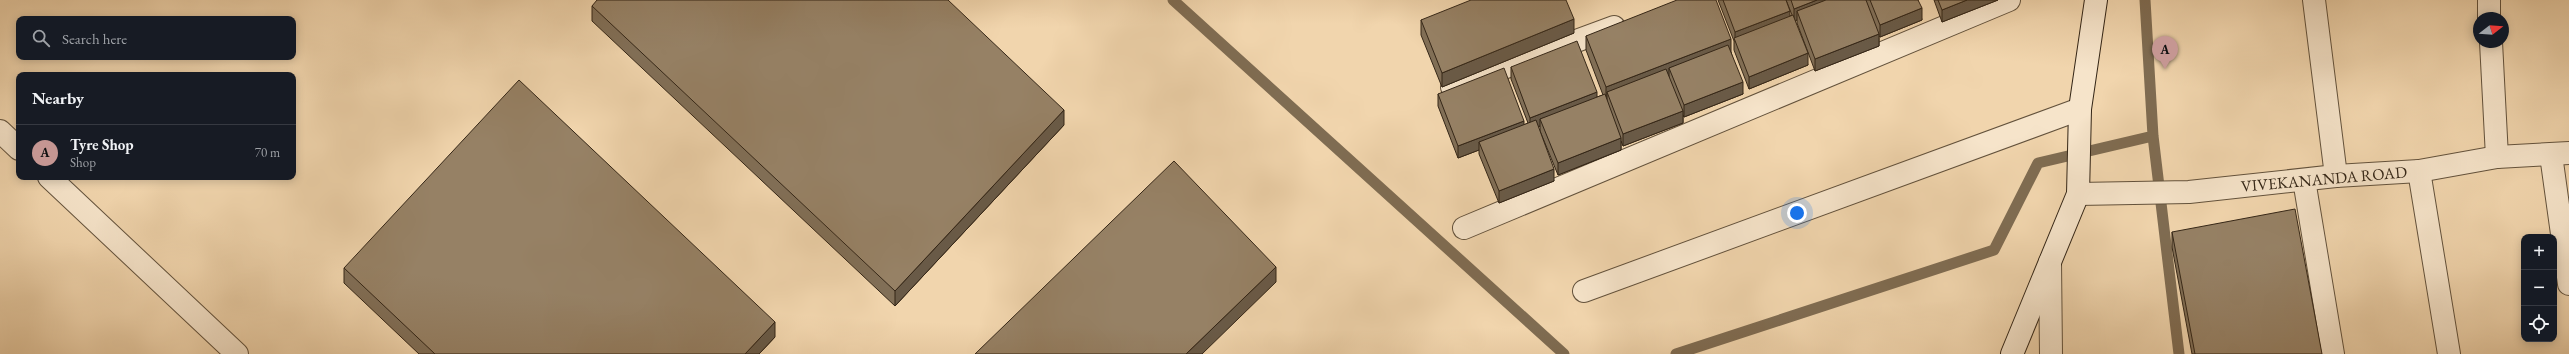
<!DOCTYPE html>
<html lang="en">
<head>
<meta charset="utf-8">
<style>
	body { margin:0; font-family:"EB Garamond",serif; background:#242831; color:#f1f3f6 }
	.controls { position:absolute; right:12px; bottom:12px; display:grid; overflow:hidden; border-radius:8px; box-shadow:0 2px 10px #0003 }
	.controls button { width:36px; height:36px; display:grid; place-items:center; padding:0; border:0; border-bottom:1px solid #363941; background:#171b24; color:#f1f3f6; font:20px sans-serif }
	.compass { position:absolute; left:2473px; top:12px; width:36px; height:36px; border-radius:50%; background:#171b24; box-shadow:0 2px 10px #0003; rotate:73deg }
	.you { position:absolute; left:1797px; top:213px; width:14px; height:14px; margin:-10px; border:3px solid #fff; border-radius:50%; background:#1a73e8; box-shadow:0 0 0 6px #1a73e833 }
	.badge { display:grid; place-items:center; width:26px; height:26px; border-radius:50%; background:#c59692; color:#111; font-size:13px; font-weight:700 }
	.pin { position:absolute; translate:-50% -33px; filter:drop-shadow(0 1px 2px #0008) }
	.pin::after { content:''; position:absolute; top:21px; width:14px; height:12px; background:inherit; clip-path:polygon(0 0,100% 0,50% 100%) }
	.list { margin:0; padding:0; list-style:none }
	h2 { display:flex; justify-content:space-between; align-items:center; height:52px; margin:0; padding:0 16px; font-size:17px }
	h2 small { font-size:13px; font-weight:400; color:#9ea1a6 }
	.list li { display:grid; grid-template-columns:26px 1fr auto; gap:12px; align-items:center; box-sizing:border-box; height:56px; padding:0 16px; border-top:1px solid #363941 }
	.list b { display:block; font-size:15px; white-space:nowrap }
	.list p { margin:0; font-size:13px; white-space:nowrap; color:#9ea1a6 }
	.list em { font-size:13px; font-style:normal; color:#9ea1a6 }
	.icon { flex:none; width:22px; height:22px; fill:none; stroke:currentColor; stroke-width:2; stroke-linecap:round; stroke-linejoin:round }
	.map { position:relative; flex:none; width:2569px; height:354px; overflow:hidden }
	.search { position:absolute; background:#171b24; box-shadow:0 2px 10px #0003; left:16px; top:16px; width:280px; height:44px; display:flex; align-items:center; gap:10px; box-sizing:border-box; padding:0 14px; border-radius:8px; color:#9ea1a6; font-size:15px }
	.panel { position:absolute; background:#171b24; box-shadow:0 2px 10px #0003; left:16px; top:72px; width:280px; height:108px; border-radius:8px }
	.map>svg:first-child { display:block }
</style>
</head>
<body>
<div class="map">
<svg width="2569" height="354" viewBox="0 0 2569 354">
	<rect width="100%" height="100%" fill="#f1d5ad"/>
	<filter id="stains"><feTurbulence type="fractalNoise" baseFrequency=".005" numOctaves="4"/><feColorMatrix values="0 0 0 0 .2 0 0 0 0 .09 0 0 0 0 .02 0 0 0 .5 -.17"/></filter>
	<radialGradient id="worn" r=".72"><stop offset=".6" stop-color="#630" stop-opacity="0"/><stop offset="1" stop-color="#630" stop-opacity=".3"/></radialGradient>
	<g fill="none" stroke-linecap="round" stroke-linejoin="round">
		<path stroke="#7f6c52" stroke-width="11" d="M1173,0L1564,354
			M2145,0L2153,136L2179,354
			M1676,354L1994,250L2038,163L2153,136"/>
		<g stroke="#63523c" stroke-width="24">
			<path id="minor" d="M2314,0L2336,176
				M2489,0V18
				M2491,42L2497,157
				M1452,87L1614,27
				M0,131L19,149
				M2551,155L2569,284
				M2419,171L2449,354
				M49,177L237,354
				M2304,180L2333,354
				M1464,228L2009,0
				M2050,262L2051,354
				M1584,291L2080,109"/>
		</g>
		<g stroke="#63523c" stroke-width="24">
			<path id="tertiary" d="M2078,194L2189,192L2336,176L2419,171L2497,157L2569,153"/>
		</g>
		<g stroke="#342617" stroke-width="24">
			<path id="secondary" d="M2012,354L2078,194L2080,109L2096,0"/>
		</g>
		<use href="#minor" stroke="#f6e4ca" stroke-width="22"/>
		<use href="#tertiary" stroke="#f6e4ca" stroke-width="22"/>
		<use href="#secondary" stroke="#f6e4ca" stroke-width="22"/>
	</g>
	<path fill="#816f57" stroke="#342617" d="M1718,0H1786L1790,16L1792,15L1786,0H1918L1922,20L1880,37L1879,36V46L1815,71L1797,23V20L1795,21L1808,65L1749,89L1734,50V41Z
		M1934,0H1998L1942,22Z
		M592,6L1064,125L895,306L592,21Z
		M1421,20L1574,33L1442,87L1421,35Z
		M1586,36L1731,52L1743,94L1684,117L1683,115V123L1623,146L1621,141V150L1558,175L1540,131V126L1538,127L1554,181L1499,203L1479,154V150L1458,158L1438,106V94L1524,125L1528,123L1511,79V67L1597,97L1603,95L1586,50Z
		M2172,232L2322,354H2192L2172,247Z
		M344,268L775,337L759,354H419L344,283Z"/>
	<path fill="#695a47" stroke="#342617" d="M1817,0H1848L1797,11V20L1794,21V9Z
		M1967,0H1998L1942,22V10Z
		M1922,8V20L1880,37V25Z
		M1790,11V23L1735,42V32Z
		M1574,19V33L1442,87V73Z
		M1879,34V46L1815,71V59Z
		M1731,39V53L1669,68V77L1607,92V101L1606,102V87Z
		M1808,53V65L1749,89V77Z
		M1743,82V94L1684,117V105Z
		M1597,92V104L1540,119V126L1530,130V118Z
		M1064,110V125L895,306V291Z
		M1683,111V123L1623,146V134Z
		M1524,121V133L1479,142V150L1458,158V146Z
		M1621,138V150L1558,175V163Z
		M1554,169V181L1499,203V191Z
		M1276,267V282L1202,354H1186Z
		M775,322V337L759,354H745Z"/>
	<path fill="#968165" stroke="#342617" d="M597,0H948L1064,110L895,291L592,6Z
		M1471,0H1566L1574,19L1442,73L1421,20Z
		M1677,0H1716L1731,39L1606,87L1586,36Z
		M1723,0H1786L1790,11L1735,32Z
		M1791,0H1817L1794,9Z
		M1826,0H1866L1879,34L1815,59L1797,11Z
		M1870,0H1918L1922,8L1880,25Z
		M1938,0H1967L1942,10Z
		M1793,15L1808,53L1749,77L1734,38Z
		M1577,41L1597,92L1530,118L1511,67Z
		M1728,45L1743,82L1684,105L1669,68Z
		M1504,68L1524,121L1458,146L1438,94Z
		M1666,69L1683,111L1623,134L1607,92Z
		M519,80L775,322L745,354H435L344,268Z
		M1605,94L1621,138L1558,163L1540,119Z
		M1536,120L1554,169L1499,191L1479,142Z
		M1174,161L1276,267L1186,354H975Z
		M2295,209L2322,354H2195L2172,232Z"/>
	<g text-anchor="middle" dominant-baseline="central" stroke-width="4" stroke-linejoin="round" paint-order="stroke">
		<g font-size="16" fill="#342617" stroke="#f6e4ca">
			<text transform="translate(2324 179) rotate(-5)">VIVEKANANDA ROAD</text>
		</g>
	</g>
	<rect width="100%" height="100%" filter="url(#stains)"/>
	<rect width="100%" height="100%" fill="url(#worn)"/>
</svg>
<div class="controls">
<button>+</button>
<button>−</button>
<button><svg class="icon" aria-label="locate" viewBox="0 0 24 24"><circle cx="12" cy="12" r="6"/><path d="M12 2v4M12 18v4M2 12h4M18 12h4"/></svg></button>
</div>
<svg class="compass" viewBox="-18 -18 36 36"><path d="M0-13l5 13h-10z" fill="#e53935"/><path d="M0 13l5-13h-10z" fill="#9ea1a6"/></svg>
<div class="you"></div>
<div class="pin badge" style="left:2165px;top:69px">A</div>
<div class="search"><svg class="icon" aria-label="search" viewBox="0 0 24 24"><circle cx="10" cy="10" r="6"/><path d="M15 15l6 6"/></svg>Search here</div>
<section class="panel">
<h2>Nearby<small></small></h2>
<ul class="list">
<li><span class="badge">A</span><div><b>Tyre Shop</b><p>Shop</p></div><em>70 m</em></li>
</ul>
</section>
</div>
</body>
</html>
